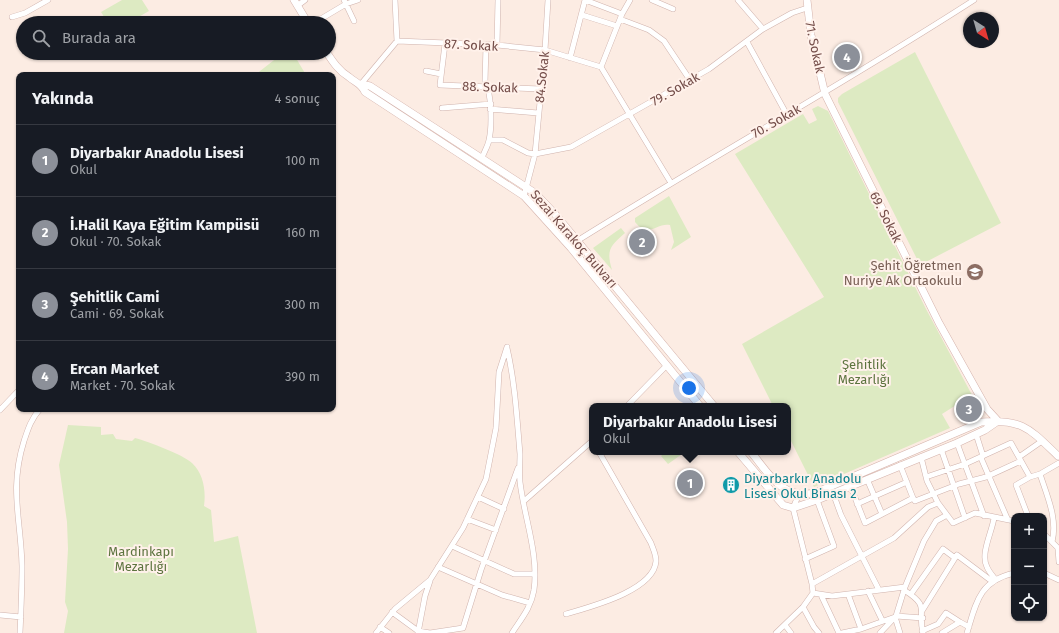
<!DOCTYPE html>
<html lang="tr">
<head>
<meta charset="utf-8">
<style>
	body { margin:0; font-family:"Fira Sans",sans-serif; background:#20242c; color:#f1f3f6 }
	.controls { position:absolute; right:12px; bottom:12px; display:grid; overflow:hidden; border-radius:8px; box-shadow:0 1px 3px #0004 }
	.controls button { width:36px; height:36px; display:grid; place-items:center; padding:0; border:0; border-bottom:1px solid #363941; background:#171b24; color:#f1f3f6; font:20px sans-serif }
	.compass { position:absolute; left:963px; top:12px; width:36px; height:36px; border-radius:50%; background:#171b24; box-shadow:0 1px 3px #0004; rotate:143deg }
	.you { position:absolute; left:689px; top:388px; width:14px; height:14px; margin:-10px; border:3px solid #fff; border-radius:50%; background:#1a73e8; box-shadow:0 0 0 6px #1a73e833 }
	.badge { display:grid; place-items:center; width:26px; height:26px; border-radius:50%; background:#8c9099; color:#fff; font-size:13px; font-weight:700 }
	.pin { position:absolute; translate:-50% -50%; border:2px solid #fff; box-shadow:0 1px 4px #0006 }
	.popup { position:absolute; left:589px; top:403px; width:202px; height:52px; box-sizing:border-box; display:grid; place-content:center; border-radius:8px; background:#171b24; filter:drop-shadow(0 1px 3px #0005); font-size:13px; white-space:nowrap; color:#9ea1a6 }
	.popup b { font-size:15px; color:#f1f3f6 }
	.popup::after { content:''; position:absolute; left:50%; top:100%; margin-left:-8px; border:8px solid transparent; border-top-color:#171b24 }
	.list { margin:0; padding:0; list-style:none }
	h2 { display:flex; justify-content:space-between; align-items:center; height:52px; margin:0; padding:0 16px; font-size:17px }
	h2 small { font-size:13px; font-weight:400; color:#9ea1a6 }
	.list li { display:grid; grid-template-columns:26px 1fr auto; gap:12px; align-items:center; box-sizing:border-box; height:72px; padding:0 16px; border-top:1px solid #363941 }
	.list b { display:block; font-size:15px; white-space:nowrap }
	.list p { margin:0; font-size:13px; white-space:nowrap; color:#9ea1a6 }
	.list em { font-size:13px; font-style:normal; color:#9ea1a6 }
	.icon { flex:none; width:22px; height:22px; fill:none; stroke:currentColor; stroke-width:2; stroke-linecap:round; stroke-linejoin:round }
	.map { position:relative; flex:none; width:1059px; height:633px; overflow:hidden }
	.search { position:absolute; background:#171b24; box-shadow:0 1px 3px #0004; left:16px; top:16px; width:320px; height:44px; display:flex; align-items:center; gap:10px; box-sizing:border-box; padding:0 14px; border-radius:22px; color:#9ea1a6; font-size:15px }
	.panel { position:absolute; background:#171b24; box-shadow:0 1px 3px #0004; left:16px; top:72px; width:320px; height:340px; border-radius:8px }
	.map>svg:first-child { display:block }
</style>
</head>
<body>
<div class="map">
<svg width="1059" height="633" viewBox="0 0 1059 633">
	<rect width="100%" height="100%" fill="#fcece3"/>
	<path fill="#ddeac2" d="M122,0H142L149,11L128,23H108L101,12Z
		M915,52L1001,223L920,265L838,102V98L842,94Z
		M283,53H293L306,75H255Z
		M818,106L828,111L926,309L972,395L942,414L950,428L814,487L788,435V406H773L742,344L824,297L735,154L803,114L809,124L817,120L812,109Z
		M669,196L691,237L671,250L674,242L670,225C657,222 649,239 635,222V218Z
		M621,228L625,233C610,246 606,250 612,270L593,248Z
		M68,425L101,427V435L113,434L116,439L132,441L135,438C149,442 182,454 192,463C204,474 206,492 204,506L211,510L214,542L238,536L257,633H64L68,611L65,602L68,549L67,522L59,465Z
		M666,452H685L668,464L661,456Z"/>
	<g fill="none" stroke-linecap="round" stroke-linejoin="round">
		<g stroke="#d0b3ad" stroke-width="6">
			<path id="street" d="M344,0L354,21
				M585,0L622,14
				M652,0L673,9
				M738,0L763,29
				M297,6L305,0
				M582,15L617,26
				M12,17L25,13L48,0
				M620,19L649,30L664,41L690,80
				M314,23L346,4L358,0
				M397,41L497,45L545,50L601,67L671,183
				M747,42L787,115
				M445,44L440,85L541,89
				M497,45L498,0
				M570,58L585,0
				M601,67L622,14L630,0
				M426,71L441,74
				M361,84L397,41L395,0
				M442,108L491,104
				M490,109L538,113
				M489,140H503L528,153L535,154L571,147L709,69L763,29L792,13L807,8
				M482,158C484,152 488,146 489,140C492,127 492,93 485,82L486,45
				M524,196L535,154L545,50L548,0
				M577,241C708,159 844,84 974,0
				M507,348C515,382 517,419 520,454C520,463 519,473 520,482C524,517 539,554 534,590C531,608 521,619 512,633
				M627,406L667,365
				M0,410L19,390
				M976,434L983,456
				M957,443L984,516
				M941,449L965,518
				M921,457L927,481L938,503
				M1019,457L1042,441
				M981,458L1007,518
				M1021,461L1030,477L1040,474L1059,463
				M1040,474C1047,496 1058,519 1052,542
				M867,479L882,514
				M850,485L865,523L913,498L900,465
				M833,493L841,515L879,590
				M478,497L504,509
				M913,498L915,501L959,484L986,477L1021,461L1011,443L965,464L926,477
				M524,501L592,441
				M857,504L907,482
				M1028,516L1016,485L1030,477
				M994,518C992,532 980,554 987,567C989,572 993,576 996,580
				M467,519L496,530
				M1044,534L1058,548L1059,562
				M452,546L514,574H534
				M805,559L834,546L817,500
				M438,567L502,595L530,603
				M1044,573L1059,580
				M812,584L894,538L928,507L938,503L947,515
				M868,591L882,620
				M813,593L832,596L905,587
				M848,594L861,629
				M911,594L943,549L955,558L957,555L993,582
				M821,595L839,633
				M803,607L814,627L819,633
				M922,611L955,558
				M392,612L418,631L430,633L463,628L481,570L518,468
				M566,614C589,607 654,591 656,561C656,554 653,549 651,543L599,452
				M0,615L21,617
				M896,616L923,618
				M785,625L791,633
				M380,627L389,633
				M922,631L938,624L946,613L960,622
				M20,633C21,611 22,588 22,566C21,519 9,489 24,441C28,429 31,419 40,409
				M376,633L395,609L430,580L463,528L486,479L496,428L499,372L507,347
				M418,633L425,596L430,581
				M776,633L803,607L813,593L812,584L793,508L799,494
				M842,633L861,629L895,617L900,633
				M880,633L896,616L904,590
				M923,633C917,609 931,607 904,590L905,587L924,541L936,521L947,515L953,523L975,513L1014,521
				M942,633L960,622L969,627
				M967,633C976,603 979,581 1014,573"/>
		</g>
		<g stroke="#d5b3ac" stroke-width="8">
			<path id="secondary" d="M294,0L308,23
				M327,53C333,62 339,71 349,77C356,83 361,83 365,92L524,196L571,248L700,406
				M361,84L370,86L535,193L555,214L714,406
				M738,452L783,505L793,508L817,500L957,443L985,430L998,421L987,409L939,323L825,94L811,35L807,0
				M751,452C770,475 781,499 815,493L981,422C1023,419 1029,428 1058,456"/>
		</g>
		<use href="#street" stroke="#fff" stroke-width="5"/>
		<use href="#secondary" stroke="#fff" stroke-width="7"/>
	</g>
	<defs>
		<g id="school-disc" transform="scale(0.9)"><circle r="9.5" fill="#8d6e63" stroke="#fff1ea"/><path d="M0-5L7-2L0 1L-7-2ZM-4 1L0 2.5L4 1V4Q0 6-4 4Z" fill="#fff"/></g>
		<g id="building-disc" transform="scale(0.9)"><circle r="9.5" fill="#0f9aa8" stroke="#fff1ea"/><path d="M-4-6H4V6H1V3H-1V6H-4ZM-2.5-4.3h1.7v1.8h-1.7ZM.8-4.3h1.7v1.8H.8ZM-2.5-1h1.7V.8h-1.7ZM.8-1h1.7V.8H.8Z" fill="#fff"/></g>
	</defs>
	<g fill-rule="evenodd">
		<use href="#school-disc" x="975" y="272"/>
		<use href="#building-disc" x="731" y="485"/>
	</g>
	<g text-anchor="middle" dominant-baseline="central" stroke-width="4" stroke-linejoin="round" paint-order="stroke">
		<g font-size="13" fill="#744d49" stroke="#fff1ea">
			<text transform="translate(471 45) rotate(3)">87. Sokak</text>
			<text transform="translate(815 47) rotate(78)">71. Sokak</text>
			<text transform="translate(542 77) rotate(-84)">84.Sokak</text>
			<text transform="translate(490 87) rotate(2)">88. Sokak</text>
			<text transform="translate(675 89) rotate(-30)">79. Sokak</text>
			<text transform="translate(776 121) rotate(-30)">70. Sokak</text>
			<text transform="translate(886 217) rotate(63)">69. Sokak</text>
			<text transform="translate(574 239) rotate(49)">Sezai Karakoç Bulvarı</text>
		</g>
		<g font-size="13" fill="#785e54" stroke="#fff1ea" text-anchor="end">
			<text x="962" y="265">Şehit Öğretmen<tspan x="962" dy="15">Nuriye Ak Ortaokulu</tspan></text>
		</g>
		<g font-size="13" fill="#5d743f" stroke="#fff1ea">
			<text x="864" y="364">Şehitlik<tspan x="864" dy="15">Mezarlığı</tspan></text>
			<text x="141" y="551">Mardinkapı<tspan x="141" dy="15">Mezarlığı</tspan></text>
		</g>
		<g font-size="13" fill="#0d838f" stroke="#fff1ea" text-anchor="start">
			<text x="744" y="478">Diyarbarkır Anadolu<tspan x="744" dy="15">Lisesi Okul Binası 2</tspan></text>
		</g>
	</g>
</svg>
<div class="controls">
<button>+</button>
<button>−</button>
<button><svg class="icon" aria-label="locate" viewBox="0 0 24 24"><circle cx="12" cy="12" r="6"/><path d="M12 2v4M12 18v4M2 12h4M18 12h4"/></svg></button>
</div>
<svg class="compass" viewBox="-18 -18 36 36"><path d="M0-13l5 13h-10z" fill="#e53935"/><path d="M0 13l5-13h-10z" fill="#9ea1a6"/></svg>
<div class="you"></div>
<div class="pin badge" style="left:690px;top:483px">1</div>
<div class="popup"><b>Diyarbakır Anadolu Lisesi</b>Okul</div>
<div class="pin badge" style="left:642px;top:242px">2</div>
<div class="pin badge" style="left:969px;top:409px">3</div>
<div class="pin badge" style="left:847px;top:57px">4</div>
<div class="search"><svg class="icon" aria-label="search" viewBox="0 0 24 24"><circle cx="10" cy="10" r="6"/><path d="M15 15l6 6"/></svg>Burada ara</div>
<section class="panel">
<h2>Yakında<small>4 sonuç</small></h2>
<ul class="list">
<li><span class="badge">1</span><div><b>Diyarbakır Anadolu Lisesi</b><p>Okul</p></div><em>100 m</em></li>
<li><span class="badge">2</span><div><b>İ.Halil Kaya Eğitim Kampüsü</b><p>Okul · 70. Sokak</p></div><em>160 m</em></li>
<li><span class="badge">3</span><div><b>Şehitlik Cami</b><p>Cami · 69. Sokak</p></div><em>300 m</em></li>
<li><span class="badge">4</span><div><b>Ercan Market</b><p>Market · 70. Sokak</p></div><em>390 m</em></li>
</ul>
</section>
</div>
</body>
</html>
